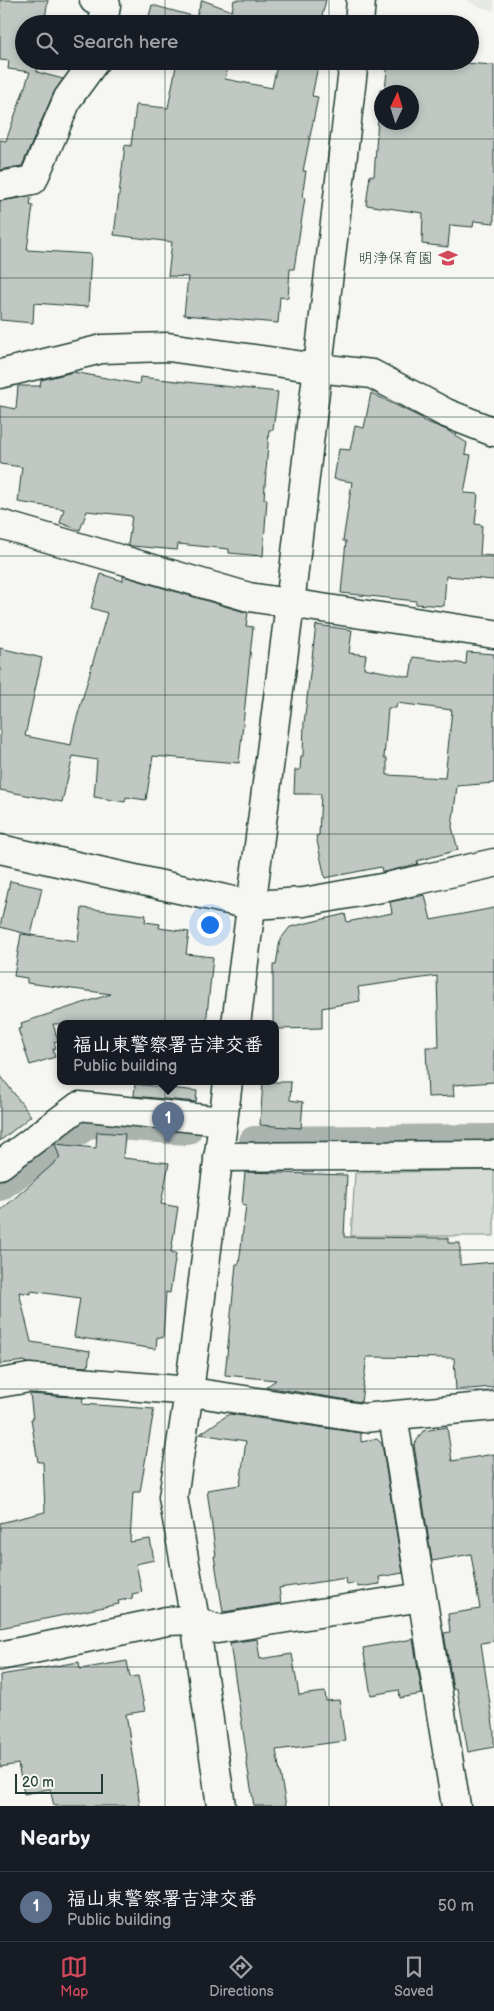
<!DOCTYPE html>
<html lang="en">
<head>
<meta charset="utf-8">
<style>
	body { margin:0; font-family:"Balsamiq Sans","Klee One",sans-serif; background:#20242c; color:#f1f3f6 }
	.compass { position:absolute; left:374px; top:85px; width:45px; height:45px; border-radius:50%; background:#171b24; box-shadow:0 2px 8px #0003; rotate:4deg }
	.scale { position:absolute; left:15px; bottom:12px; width:88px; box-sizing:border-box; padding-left:5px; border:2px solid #1f3d34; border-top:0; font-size:14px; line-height:18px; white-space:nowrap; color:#1f3d34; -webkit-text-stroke:4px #f6f6f2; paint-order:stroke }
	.you { position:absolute; left:209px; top:924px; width:18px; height:18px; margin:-12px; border:4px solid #fff; border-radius:50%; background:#1a73e8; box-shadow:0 0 0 8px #1a73e833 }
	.badge { display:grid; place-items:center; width:32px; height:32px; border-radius:50%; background:#d1495b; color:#fff; font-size:16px; font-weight:700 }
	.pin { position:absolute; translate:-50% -41px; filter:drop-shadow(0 1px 2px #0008) }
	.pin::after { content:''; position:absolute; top:26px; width:18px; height:15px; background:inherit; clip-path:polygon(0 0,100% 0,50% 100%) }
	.popup { position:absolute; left:57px; top:1020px; width:222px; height:65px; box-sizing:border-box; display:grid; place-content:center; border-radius:10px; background:#171b24; filter:drop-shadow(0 1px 4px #0005); font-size:16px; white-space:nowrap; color:#9ea1a6 }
	.popup b { font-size:19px; color:#f1f3f6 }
	.popup::after { content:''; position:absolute; left:50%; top:100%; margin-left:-10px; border:10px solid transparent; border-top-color:#171b24 }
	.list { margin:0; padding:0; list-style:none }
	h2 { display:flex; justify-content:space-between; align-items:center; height:65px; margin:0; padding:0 20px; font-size:21px }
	h2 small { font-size:16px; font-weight:400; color:#9ea1a6 }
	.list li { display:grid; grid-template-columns:32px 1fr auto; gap:15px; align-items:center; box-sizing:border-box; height:70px; padding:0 20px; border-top:1px solid #363941 }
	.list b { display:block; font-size:19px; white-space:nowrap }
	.list p { margin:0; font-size:16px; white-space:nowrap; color:#9ea1a6 }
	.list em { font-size:16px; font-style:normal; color:#9ea1a6 }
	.icon { flex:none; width:28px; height:28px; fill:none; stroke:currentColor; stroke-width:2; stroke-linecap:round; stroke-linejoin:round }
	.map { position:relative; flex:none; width:494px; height:1806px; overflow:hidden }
	.search { position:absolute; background:#171b24; box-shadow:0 2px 8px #0003; left:15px; right:15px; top:15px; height:55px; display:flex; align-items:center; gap:12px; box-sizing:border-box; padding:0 18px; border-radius:28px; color:#9ea1a6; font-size:19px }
	.sheet { height:135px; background:#171b24 }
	nav { display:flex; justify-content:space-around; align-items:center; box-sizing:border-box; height:70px; border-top:1px solid #363941; background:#171b24; font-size:14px; color:#9ea1a6 }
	nav a { display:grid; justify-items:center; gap:2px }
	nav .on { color:#d1495b }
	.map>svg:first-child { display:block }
</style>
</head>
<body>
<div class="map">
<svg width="494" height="1806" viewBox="0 0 494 1806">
	<rect width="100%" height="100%" fill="#f6f6f2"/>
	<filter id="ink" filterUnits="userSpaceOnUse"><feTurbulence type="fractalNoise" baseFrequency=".02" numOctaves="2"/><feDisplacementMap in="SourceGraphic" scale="10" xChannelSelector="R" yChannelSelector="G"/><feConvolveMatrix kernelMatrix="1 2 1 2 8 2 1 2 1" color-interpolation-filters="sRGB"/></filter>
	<g filter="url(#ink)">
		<path fill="#e6e8e4" d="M466,0H494V11L480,7Z"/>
		<path fill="#d6dbd6" stroke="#7a8c85" d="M494,1170V1236H351L355,1173Z"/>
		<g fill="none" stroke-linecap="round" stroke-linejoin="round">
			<path stroke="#aab3ae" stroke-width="30" d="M254,1141L494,1139
				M0,1186L89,1123L187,1130"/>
		</g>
		<path fill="#c1c8c3" stroke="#1f3d34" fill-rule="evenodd" d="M0,0H48L44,24H24V61H38L37,72L63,79L54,92L22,166L0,170V140L6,141L30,72L8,69L9,61L0,60Z
			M202,0L232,11L234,0H326L320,24H147L152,5L196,17Z
			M177,61H230L225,79L272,88L278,61H319L312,96L318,97L303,171H306L302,197L305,198L294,269H290L288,298L280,297L278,323L184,315L188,277L168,276L172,242L114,235L125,145L131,146L136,105L168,108Z
			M388,61H434L494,65V223L474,221L473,227L450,225L448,247L422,244L423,213L366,205L370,175L374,176L380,90H385ZM382,92H412V122H382Z
			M26,197L31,198L30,205L33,206L27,250L91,254L88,307L34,303L33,323L0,320V201Z
			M73,372L139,384L140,377L278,392L273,430H269L264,499H267L263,556L229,553V549L178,544L177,550L132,546L128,545L132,516L87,511L80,530L60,523L64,509L18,502L22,467L0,464V406L16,409L18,386H40L41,380Z
			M371,393L422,418V420L447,430L467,443L465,454L471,455L464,493L478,494L475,524L482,525L480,555L494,556V580L446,576L444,606L416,604V601L341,593L346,541H343L352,482L334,479L339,449L350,450L355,426L364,428Z
			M101,574L123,581V576L248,613L246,626L253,627L239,763L153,756L146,800L126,797L125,802L94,797L97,760L73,756L62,802L0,790V648L42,658L25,736L71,745L74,728L107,613L91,608Z
			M316,625L352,630L349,653L366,655L364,668L410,677L413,657L466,664L467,652L494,654V783L457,786L452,827L458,850L417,861L418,864L384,872H382L381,867L325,878L316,836L319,835L321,794H294L295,770H300L301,756H303L304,723ZM397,703L452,710L445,778L387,775V758H384L388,708H396Z
			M10,881L42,888L31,935L0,927Z
			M425,895L431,920L494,908V1082L453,1085L454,1096L428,1097L426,1047H439L437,976L358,987L360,1001L322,1008V1028L276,1029V1024H273V965H276L280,940L290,927L345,914L347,922L392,913L390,902Z
			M82,908L146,915L145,922L160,924L159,928L189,932L186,954L213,957L206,1024H53L58,1041L54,1042L56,1048L53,1049L55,1057L30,1065L18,1029L22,1028L21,1023L111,994L27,983V978L14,976L21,934L78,941Z
			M0,1075L31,1116L0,1141Z
			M263,1082H291L290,1100L303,1102L301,1128L260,1125Z
			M135,1084L197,1091L196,1102L134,1096Z
			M97,1132L125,1134L123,1158L169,1163L161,1204L178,1207L171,1252L176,1253L170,1293L166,1292L163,1338L157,1337L156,1349L74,1337L80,1298L31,1291V1294L19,1292L31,1342L90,1351L88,1367L25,1363V1361L0,1364V1211L60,1158L55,1144L96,1148Z
			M245,1172L347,1175L344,1237L448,1238V1243H460V1265L494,1262V1387L456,1390L454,1358L367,1357L361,1402L266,1387L276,1380L225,1375L236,1264H239L246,1205L242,1204Z
			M30,1394L83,1398L82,1404L154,1409L140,1492H133L130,1542L150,1539L154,1560L136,1564L142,1592L132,1594L133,1598L118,1601L119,1604L0,1628V1523L45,1512L43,1462H38L31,1419H33Z
			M229,1414L361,1433V1442L377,1439L382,1444L403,1573L379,1577L380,1584L358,1587L357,1583L347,1585L346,1578L279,1588L281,1603L223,1612L214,1556H216L207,1490L240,1485L246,1441L200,1434Z
			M447,1427L452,1461L494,1454V1641L481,1643L494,1732V1747L468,1752L457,1689H453L444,1633L450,1632L448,1614L480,1609L471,1554L432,1561L414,1445L423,1431Z
			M257,1639L260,1659L292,1654L299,1695L325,1692L326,1701L339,1700L345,1741L276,1750L286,1806H254L246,1758H247L230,1643Z
			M413,1639L422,1694L400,1698L399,1690L371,1695L363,1648Z
			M127,1661L130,1677L138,1676L145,1711L126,1714L140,1806H54L50,1789L24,1794L18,1764L0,1767V1675L79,1662L80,1669Z"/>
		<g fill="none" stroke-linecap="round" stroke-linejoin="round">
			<g stroke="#1f3d34" stroke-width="31">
				<path id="minor" d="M94,0L106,5L103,24
					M0,186L33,180L68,98L95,61
					M0,374L102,349L168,347L318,368L372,374L446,413L494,432
					M0,524L249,597L494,634
					M251,905L304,902L387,887L494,863
					M218,1157L494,1155
					M0,1165L79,1106L223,1121
					M393,1416L456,1806
					M0,1656L167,1621L195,1620L217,1629L422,1597"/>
			</g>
			<g stroke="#1f3d34" stroke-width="31">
				<path id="tertiary" d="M359,24L361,0
					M0,849L251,905
					M236,1024L290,604L354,61
					M0,1383L29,1378L178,1390L363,1418L494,1406
					M221,1806L195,1620L173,1497L189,1392L228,1082"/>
			</g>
			<use href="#minor" stroke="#f6f6f2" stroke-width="28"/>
			<use href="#tertiary" stroke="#f6f6f2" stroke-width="28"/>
		</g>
	</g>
	<path fill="none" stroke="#1f3d34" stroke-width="1" stroke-opacity="0.55" d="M165,0V24M329,0V24M165,61V1806M329,61V1806M0,139H494M0,278H494M0,417H494M0,556H494M0,695H494M0,834H494M0,972H494M0,1111H494M0,1250H494M0,1389H494M0,1528H494M0,1667H494"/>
	<defs>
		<g id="school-bare" transform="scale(1.5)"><path d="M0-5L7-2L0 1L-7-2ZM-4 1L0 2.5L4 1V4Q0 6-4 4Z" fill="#d1495b" stroke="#f6f6f2" stroke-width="2.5" paint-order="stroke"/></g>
	</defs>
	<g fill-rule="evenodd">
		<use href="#school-bare" x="448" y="258"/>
	</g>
	<g text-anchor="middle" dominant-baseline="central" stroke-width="4" stroke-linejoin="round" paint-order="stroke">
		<g font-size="15" fill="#1f3d34" stroke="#f6f6f2" text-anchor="end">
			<text x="433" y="258">明浄保育園</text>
		</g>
	</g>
</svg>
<svg class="compass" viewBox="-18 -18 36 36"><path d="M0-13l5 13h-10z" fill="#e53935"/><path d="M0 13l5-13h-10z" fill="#9ea1a6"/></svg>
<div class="scale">20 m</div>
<div class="you"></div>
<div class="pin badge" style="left:168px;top:1143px;background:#5c6f8a">1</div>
<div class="popup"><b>福山東警察署吉津交番</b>Public building</div>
<div class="search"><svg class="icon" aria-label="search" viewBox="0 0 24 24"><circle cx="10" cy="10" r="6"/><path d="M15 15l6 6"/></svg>Search here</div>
</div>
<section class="sheet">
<h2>Nearby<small></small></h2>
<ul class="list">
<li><span class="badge" style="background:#5c6f8a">1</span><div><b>福山東警察署吉津交番</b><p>Public building</p></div><em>50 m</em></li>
</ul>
</section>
<nav>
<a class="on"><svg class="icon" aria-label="map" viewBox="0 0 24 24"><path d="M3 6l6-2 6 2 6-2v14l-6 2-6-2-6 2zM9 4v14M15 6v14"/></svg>Map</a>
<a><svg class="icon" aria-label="directions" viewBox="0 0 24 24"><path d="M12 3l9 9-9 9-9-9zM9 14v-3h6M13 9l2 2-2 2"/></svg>Directions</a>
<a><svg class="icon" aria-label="saved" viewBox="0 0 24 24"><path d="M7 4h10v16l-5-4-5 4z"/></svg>Saved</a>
</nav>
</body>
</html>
